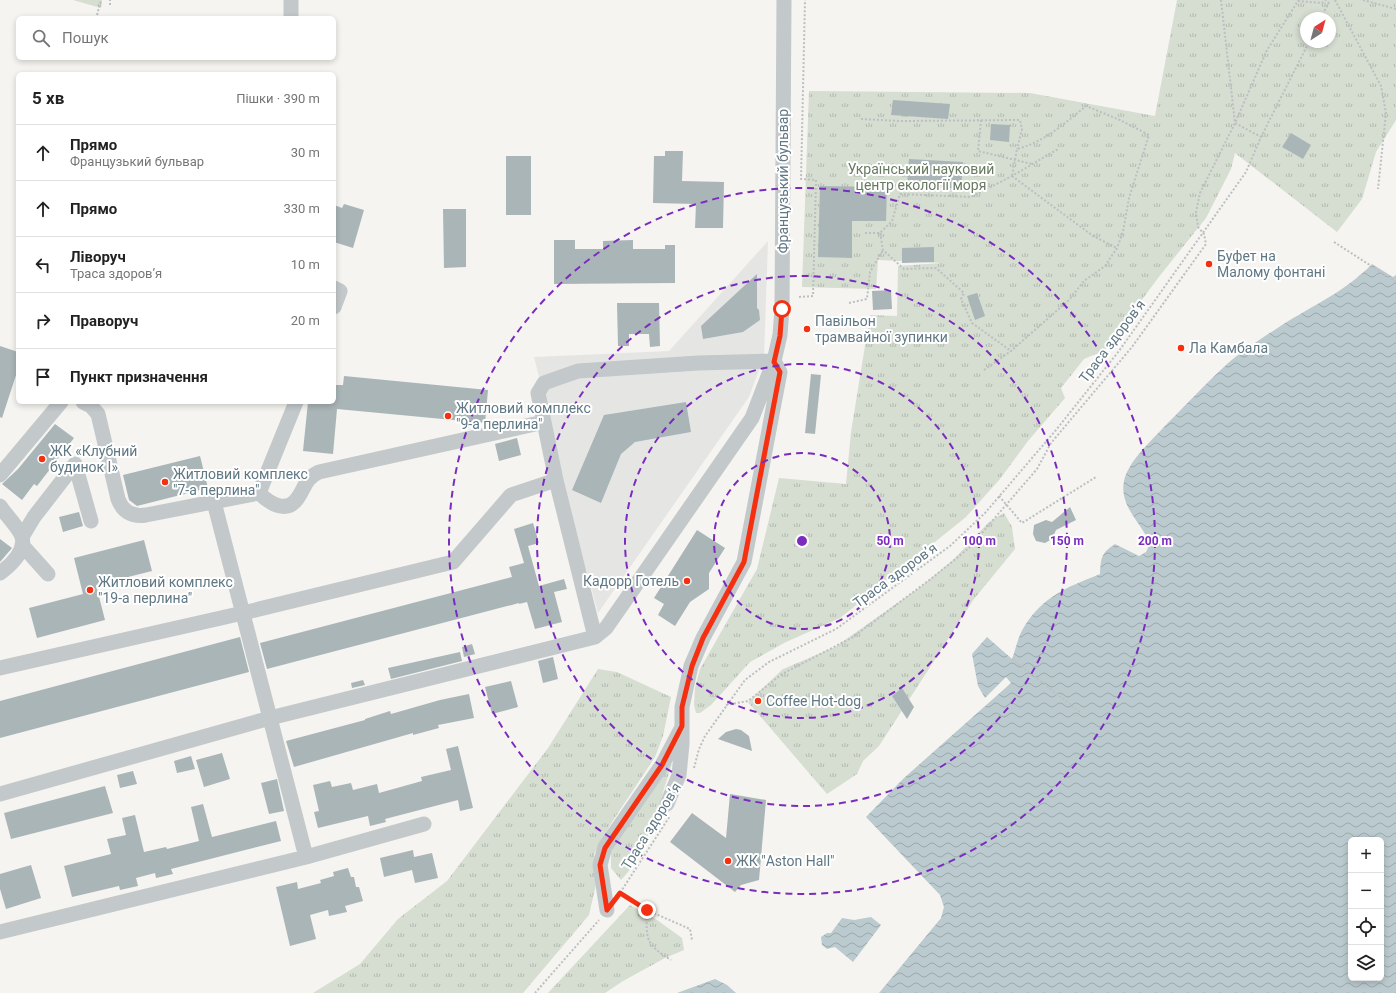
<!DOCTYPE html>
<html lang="uk">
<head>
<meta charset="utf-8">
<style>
	body { margin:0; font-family:Roboto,sans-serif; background:#f2f2f2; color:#222 }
	.controls { position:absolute; right:12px; bottom:12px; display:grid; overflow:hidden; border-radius:6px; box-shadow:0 2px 6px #0003 }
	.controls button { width:36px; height:36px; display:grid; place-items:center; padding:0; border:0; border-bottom:1px solid #e0e0e0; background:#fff; color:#222; font:20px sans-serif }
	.compass { position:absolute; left:1300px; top:12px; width:36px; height:36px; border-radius:50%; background:#fff; box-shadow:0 2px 6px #0003; rotate:36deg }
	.stop { position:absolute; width:12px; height:12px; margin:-9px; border:3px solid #f53010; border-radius:50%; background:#fff }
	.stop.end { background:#f53010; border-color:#fff; box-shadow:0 1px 4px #0008 }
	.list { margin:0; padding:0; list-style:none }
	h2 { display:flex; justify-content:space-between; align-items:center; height:52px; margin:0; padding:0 16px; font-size:17px }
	h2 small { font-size:13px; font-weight:400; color:#767676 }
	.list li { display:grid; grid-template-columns:26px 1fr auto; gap:12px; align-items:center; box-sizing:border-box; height:56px; padding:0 16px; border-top:1px solid #e0e0e0 }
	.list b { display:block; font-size:15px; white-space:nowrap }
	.list p { margin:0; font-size:13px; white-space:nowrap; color:#767676 }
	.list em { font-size:13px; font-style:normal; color:#767676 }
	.icon { flex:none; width:22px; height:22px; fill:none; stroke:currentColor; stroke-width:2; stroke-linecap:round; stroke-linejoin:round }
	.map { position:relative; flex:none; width:1396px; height:993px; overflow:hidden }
	.search { position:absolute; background:#fff; box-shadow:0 2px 6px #0003; left:16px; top:16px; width:320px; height:44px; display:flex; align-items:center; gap:10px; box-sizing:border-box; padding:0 14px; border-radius:6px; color:#767676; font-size:15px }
	.panel { position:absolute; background:#fff; box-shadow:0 2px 6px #0003; left:16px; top:72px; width:320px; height:332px; border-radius:6px }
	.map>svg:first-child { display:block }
</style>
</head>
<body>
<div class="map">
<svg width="1396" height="993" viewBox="0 0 1396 993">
	<defs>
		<pattern id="park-tufts" width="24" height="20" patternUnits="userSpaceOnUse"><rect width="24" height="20" fill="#d6ddd1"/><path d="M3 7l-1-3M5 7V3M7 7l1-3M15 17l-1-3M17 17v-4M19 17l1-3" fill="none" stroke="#b1b8af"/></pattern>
		<pattern id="water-waves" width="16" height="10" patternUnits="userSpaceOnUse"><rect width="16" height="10" fill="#bbcace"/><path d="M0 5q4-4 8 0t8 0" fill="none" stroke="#9ba9ad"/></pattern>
	</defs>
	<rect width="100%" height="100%" fill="#f5f4f0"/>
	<path fill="#e5e6e4" d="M768,241L764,357L749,397L598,613L564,488L552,429L534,357L669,351Z"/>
	<path fill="url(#park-tufts)" fill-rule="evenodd" d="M73,0H102L101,8Z
		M1177,0H1396V120L1376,152L1362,199L1337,232L1235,153L1231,169L1206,218L1158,278L1105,350L1084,359L1061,388L1065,398L1028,441L1000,479L966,517L840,618L786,642L750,662L711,705L700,713H696L694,705L695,688L700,669L757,569L779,478L846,484L851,432L870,315L897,316L898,266L942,263L878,260L876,289L802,287L809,91L1030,93L1155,116ZM1306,18H1330V42H1306Z
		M1004,513L1012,527L1015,549L974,599L879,746L863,761L857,774L827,794L748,702L783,669L835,647L919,588L953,560L989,522Z
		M598,669L617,672L671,697L663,736L655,757L612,822L594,854L597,880L589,915L523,993H313L360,964L398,919L447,881L548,748Z
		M669,764H672C659,801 649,852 621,880L611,868V852L616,841Z
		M630,905L657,920L682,938L684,950L665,958L623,981L605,993H548Z"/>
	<path fill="url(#water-waves)" fill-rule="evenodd" d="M1372,264L1393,277L1396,275V993H879L941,918L944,907L940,895L866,817L904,778L1011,683L1006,677L985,698L978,686L972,654L987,637L1012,659C1016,649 1018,636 1024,627C1043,596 1068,587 1100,574C1101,558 1101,553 1115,544L1139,556L1146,552L1150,544C1142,523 1119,507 1124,481C1128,462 1150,442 1163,428C1184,407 1205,384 1227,364C1243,350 1264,337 1282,325C1312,306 1346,291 1372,264ZM1351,840H1381V978H1351Z
		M871,917L881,925L853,962L835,947L827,949L822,945L821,937L827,933H831L842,918L854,920Z
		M715,979L727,985L736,993H677Z"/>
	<path fill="#aab5b8" d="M893,100L950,104L948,119L891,115Z
		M991,124L1010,125L1009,142L990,140Z
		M1291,133L1311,145L1303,159L1282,147Z
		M665,151H683L682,181L724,182L723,228H695L696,204L653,203L654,156H665Z
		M506,156H531V215H506Z
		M909,159L963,162L961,189L907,186Z
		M820,186L887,187L886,221H852V258L818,257Z
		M344,204L364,210L353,248L334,242V205L342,208Z
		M443,209H466V267L444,268Z
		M554,240H575V249H603V241L633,240V249H665V245H675V283L554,284Z
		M934,247V262L902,263V248Z
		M757,274V308L759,310L760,320L743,332L703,339L701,326Z
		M891,290L892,309L873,310L872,291Z
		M977,293L985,316L975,320L967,296Z
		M617,303H659L660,346L650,347L649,334H629V346H618Z
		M0,346L18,352V369L2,418L0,417Z
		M811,374L821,375L815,434L805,433Z
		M344,376L488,390L485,423L337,409L333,454L303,451L308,402H334V385H343Z
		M686,402L691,432L635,442L621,454L601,503L572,490L604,415Z
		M55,424L74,438L37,486L34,484L22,500L2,484L18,469Z
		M517,438L521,455L499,461L495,444Z
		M200,456L208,488L137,506L129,500L123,475Z
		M1070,507L1076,520L1056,530L1052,539L1045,543L1036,541L1033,534L1034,525L1046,520L1052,522Z
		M79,512L83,526L63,532L59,517Z
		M533,523L539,543L528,546L539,586L564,579L567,589L554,592L562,622L535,629L527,602L519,604V603L267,669L260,643L512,577L509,567L524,563L514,529Z
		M697,530L725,548L709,573V589L690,602L675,626L658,615L664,604L654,598Z
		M0,539L12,548L0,562Z
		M144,540L152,571L96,585L105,620L37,638L29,608L83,594L74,558Z
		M240,637L249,672L0,738V701Z
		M472,644L475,654L464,657L462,647Z
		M460,652L462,661L391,679L388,668Z
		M553,657L558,679L543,683L538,661Z
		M363,680L365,685L352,688L351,683Z
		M511,681L518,707L492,714L485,687Z
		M902,688L914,707L907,719L892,696Z
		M469,694L474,718L438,725L439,728L413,735V733L294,767L286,741L365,720V719L390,711L391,714L440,700Z
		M736,729L741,730L749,736L752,751L718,739L726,732Z
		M458,746L473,808L460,811L458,800L385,819L386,822L370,826L368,816L318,828L314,812L319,811L313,785L330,781L332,787L351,783L353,790L377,784L379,793L422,781L421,777L451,770L446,749Z
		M222,753L230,779L204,787L196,760Z
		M191,756L195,769L177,773L174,761Z
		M133,771L137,784L120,788L117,775Z
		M277,779L284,811L269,814L261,783Z
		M105,786L113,813L11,839L4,813Z
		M730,794L766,800L759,880L741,885L735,892L670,842L692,813L726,838Z
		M203,804L212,837L276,821L281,841L171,869L173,874L156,878L155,873L136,878L138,886L120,890L119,886L72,897L64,866L111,854L107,839L126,835L122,818L135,815L144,852L166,847L167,849L199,841L191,807Z
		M413,850L414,857L432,853L438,878L415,883L412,870L384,877L380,858Z
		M31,865L41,898L6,909L0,889V874Z
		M348,868L351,877H354L356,887H359L363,901L345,906L347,912L329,916L328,910L310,915L316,939L290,946L276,887L297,882L298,889L321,883L320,880L334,876L333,872Z"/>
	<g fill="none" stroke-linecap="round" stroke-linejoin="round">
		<path stroke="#bcbfc1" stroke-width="2" stroke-dasharray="2 2" stroke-linecap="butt" d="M1221,0L1235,123L1261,137
			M1335,0L1381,86L1386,113L1378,189
			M1363,0L1396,9
			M110,5V0
			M97,15L101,0
			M1321,18L1330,0
			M861,119L901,121L1020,120L1022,129L1017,149
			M981,120L978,151L1032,164
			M1012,176L1093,236L1117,248
			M865,233H880L892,221L900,194L971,197L1012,176L1058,149
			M880,233L883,250L904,269L936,268L964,293L961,299L972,323L1011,351
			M1334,242L1396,282
			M799,297L813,296L816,180L801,179L805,0
			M849,303L867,299L870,272L883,250
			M984,370L1011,351L1069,300L1084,281L1105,266L1117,248L1123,232L1129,198L1149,135L1120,120L1086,106C1064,124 1044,142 1017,149L1012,176
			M999,496L1022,523L1096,477
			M1012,659L1080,712
			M726,705L748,701L782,674L853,637L932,578L969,548L1037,469L1051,443L1132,347L1206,244L1204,234L1198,227L1196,212L1200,193L1235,123L1267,50L1298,1L1322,3L1326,0
			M694,768L699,749L705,736L745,680L769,662L836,629L950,546L985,513L1056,430L1119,351L1246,172L1261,137L1309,42
			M620,893L626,895L642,908L690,929L692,940
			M618,896L670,816
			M647,910C646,939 645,944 671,960
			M535,993L599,920"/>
		<path stroke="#c3c8ca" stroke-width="15" d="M291,18V0
			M334,288L340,291L334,307
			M83,402L91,406L98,414L118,499C123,512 132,517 146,515L259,493
			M0,475L61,402
			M259,493C269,503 286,514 297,499C306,487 304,479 319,472L544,422
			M259,493L296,402
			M214,502L306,857
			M0,506C5,514 20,529 22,537C26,551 10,566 0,573
			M22,537L34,517L75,464L91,521
			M22,545L48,574
			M595,637L556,480L538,393L544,383L578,371L698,363L774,361
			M0,668L243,613L453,562L511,495L556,480
			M0,794L270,718L595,637L606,628L752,418L774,361L780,335L782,309L784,0
			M667,804L679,775L682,744V707L691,666L703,638L744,562L780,372L774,361
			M607,910L600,865L605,847L662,765L681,729
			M0,932L306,857L424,824"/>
	</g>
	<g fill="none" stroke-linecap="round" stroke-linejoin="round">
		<path stroke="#f53010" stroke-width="5" d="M647,910L620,893L607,910L600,865L605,848L662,765L682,726V707L692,666L703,638L744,562L780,372L774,362L780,336L782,309"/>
	</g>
	<g fill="none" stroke="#7b2cbf" stroke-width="2" stroke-dasharray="7 5">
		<circle cx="802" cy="541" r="88"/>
		<circle cx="802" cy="541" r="177"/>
		<circle cx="802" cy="541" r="265"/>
		<circle cx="802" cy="541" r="353"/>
	</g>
	<g fill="#f53010" stroke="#fff" stroke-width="1.5">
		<circle cx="1209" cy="264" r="4"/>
		<circle cx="807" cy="329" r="4"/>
		<circle cx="1181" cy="348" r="4"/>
		<circle cx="448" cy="416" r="4"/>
		<circle cx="42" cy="459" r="4"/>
		<circle cx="165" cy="482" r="4"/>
		<circle cx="687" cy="581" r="4"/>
		<circle cx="90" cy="590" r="4"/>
		<circle cx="758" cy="701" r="4"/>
		<circle cx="728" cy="861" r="4"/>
	</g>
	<g text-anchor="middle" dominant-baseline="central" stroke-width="4" stroke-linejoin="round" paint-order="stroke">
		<g font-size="14" fill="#687b60" stroke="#fff">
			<text x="921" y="169">Український науковий<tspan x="921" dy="16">центр екології моря</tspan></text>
		</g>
		<g font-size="14" fill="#607884" stroke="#fff">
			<text transform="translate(783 181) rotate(-90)">Французький бульвар</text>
			<text transform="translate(1112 341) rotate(-53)">Траса здоров’я</text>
			<text transform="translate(895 575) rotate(-36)">Траса здоров’я</text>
			<text transform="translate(651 826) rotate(-58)">Траса здоров’я</text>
		</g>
		<g font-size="14" fill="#607884" stroke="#fff" text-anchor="start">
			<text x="1217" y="256">Буфет на<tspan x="1217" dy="16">Малому фонтані</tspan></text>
			<text x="815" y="321">Павільон<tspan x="815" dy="16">трамвайної зупинки</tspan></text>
			<text x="1189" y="348">Ла Камбала</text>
			<text x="456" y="408">Житловий комплекс<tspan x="456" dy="16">"9-а перлина"</tspan></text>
			<text x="50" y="451">ЖК «Клубний<tspan x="50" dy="16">будинок I»</tspan></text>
			<text x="173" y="474">Житловий комплекс<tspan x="173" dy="16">"7-а перлина"</tspan></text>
			<text x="679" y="581" text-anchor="end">Кадорр Готель</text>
			<text x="98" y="582">Житловий комплекс<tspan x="98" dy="16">"19-а перлина"</tspan></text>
			<text x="766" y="701">Coffee Hot-dog</text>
			<text x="736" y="861">ЖК "Aston Hall"</text>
		</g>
	</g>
	<circle cx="802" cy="541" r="6" fill="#7b2cbf" stroke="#fff" stroke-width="2"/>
	<g font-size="12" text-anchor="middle" font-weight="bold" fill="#7b2cbf" stroke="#fff" stroke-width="4" stroke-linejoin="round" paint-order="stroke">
		<text x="890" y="545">50 m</text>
		<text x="979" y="545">100 m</text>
		<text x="1067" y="545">150 m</text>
		<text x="1155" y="545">200 m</text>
	</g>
</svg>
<div class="controls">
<button>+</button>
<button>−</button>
<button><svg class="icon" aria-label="locate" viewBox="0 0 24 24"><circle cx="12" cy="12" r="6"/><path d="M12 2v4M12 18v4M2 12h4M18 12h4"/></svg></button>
<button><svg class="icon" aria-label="layers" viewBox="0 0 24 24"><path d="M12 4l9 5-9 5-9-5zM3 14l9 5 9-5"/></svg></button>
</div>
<svg class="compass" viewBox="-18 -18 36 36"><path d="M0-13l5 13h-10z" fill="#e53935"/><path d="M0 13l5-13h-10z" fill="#767676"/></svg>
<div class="stop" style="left:782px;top:309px"></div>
<div class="stop end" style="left:647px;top:910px"></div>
<div class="search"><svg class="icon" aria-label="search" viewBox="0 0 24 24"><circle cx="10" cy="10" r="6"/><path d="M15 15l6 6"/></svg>Пошук</div>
<section class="panel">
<h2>5 хв<small>Пішки · 390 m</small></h2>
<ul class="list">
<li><svg class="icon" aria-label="ahead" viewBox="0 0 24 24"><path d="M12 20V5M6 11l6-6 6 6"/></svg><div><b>Прямо</b><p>Французький бульвар</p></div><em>30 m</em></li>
<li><svg class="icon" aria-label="ahead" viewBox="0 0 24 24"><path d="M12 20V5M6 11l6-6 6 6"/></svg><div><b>Прямо</b></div><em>330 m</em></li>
<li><svg class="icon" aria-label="left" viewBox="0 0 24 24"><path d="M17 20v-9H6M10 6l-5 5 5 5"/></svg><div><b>Ліворуч</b><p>Траса здоров’я</p></div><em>10 m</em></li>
<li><svg class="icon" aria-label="right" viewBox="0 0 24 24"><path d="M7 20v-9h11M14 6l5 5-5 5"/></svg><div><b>Праворуч</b></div><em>20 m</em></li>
<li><svg class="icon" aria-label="arrive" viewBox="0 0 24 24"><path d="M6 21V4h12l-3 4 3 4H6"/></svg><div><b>Пункт призначення</b></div></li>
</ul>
</section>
</div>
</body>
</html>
